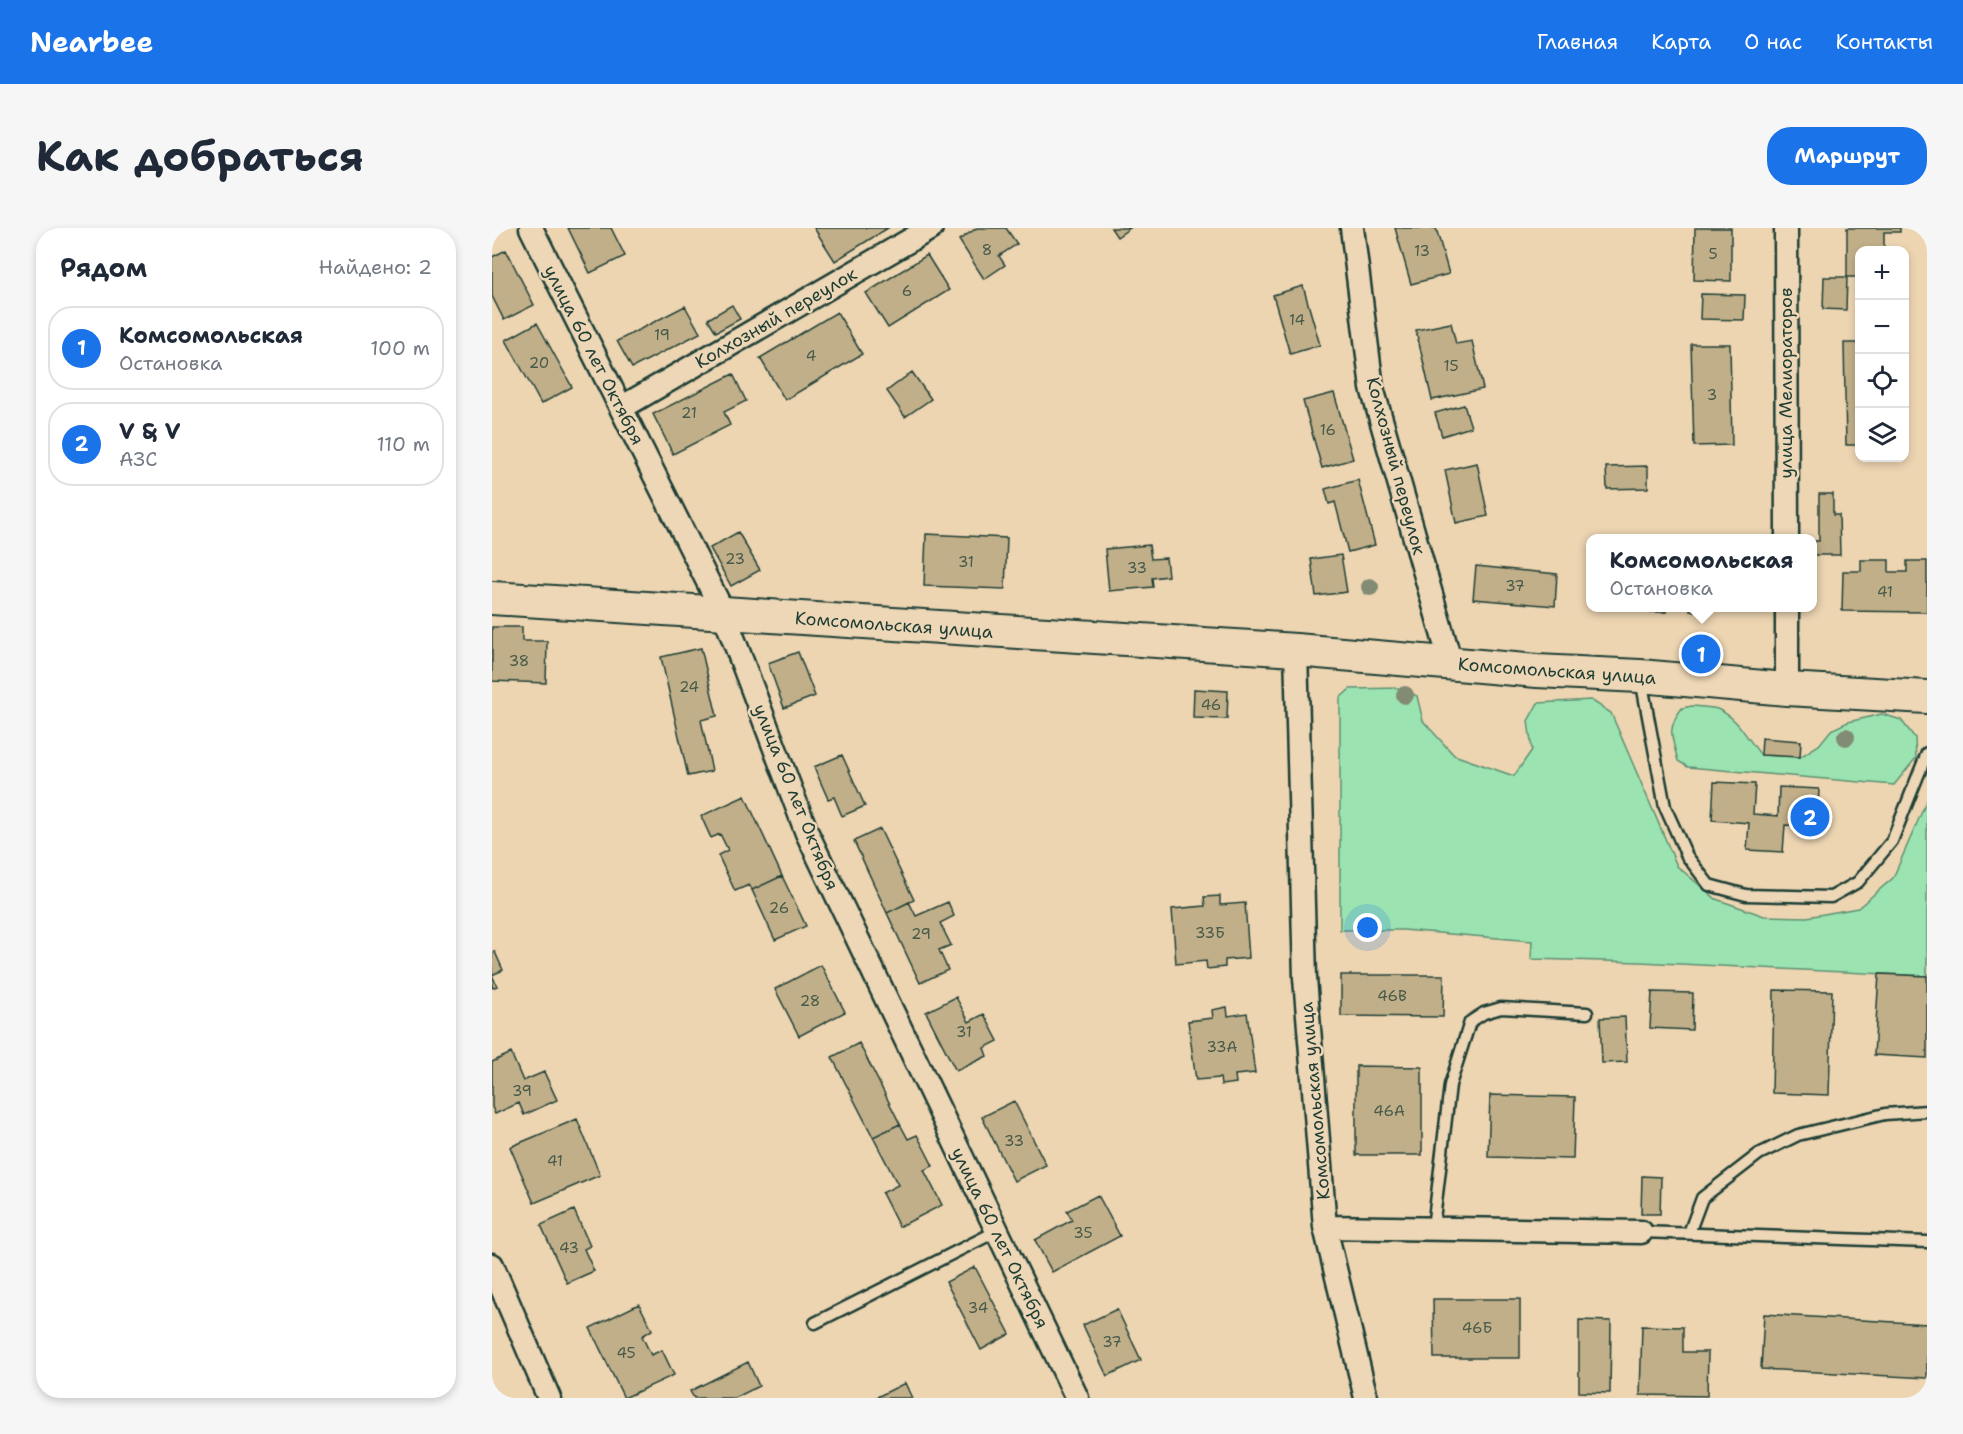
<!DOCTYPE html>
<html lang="ru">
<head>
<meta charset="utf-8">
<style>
	body { margin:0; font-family:"Shantell Sans",sans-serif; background:#f6f6f7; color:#1f2937 }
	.controls { position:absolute; right:18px; top:18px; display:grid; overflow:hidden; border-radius:12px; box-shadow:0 3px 9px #0003 }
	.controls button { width:54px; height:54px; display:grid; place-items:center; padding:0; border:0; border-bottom:2px solid #e0e1e3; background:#fff; color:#1f2937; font:30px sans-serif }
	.you { position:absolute; left:876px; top:700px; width:21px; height:21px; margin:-15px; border:4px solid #fff; border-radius:50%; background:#1a73e8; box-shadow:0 0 0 9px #1a73e833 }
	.badge { display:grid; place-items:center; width:39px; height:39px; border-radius:50%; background:#1a73e8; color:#fff; font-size:20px; font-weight:700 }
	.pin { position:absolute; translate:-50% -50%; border:3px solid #fff; box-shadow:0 2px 6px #0006 }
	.popup { position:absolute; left:1094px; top:306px; width:231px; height:78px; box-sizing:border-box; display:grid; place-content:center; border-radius:12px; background:#fff; filter:drop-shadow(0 2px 4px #0005); font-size:20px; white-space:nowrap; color:#747a83 }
	.popup b { font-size:22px; color:#1f2937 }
	.popup::after { content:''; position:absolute; left:50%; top:100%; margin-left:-12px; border:12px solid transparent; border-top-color:#fff }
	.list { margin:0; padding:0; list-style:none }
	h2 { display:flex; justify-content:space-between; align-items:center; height:78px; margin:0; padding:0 24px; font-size:26px }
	h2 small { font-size:20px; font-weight:400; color:#747a83 }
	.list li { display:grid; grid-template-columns:39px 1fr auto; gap:18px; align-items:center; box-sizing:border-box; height:84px; margin:0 12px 12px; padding:0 12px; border:2px solid #e0e1e3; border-radius:24px }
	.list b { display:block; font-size:22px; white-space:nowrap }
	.list p { margin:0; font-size:20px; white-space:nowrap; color:#747a83 }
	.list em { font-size:20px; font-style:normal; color:#747a83 }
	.icon { flex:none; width:33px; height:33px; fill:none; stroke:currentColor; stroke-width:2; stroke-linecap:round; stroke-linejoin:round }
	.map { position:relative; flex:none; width:1435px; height:1170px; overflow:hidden; border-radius:24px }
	header { display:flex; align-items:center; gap:36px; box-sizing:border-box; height:84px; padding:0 30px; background:#1a73e8; color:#fff }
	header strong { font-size:28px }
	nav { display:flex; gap:33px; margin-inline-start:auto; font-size:21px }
	.intro { display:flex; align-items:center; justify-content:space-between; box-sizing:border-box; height:144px; padding:0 36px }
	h1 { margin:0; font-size:42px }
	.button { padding:15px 27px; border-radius:24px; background:#1a73e8; color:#fff; font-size:21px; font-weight:700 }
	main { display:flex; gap:36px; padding:0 36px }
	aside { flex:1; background:#fff; border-radius:24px; box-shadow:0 3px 9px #0003 }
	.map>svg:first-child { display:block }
</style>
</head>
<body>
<header>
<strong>Nearbee</strong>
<nav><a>Главная</a><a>Карта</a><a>О нас</a><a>Контакты</a></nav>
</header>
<div class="intro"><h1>Как добраться</h1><a class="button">Маршрут</a></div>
<main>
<aside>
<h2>Рядом<small>Найдено: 2</small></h2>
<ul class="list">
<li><span class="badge">1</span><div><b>Комсомольская</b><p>Остановка</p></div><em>100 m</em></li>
<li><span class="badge">2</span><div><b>V &amp; V</b><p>АЗС</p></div><em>110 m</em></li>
</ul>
</aside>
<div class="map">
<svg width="1435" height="1170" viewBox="0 0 1435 1170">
	<rect width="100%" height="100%" fill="#edd5b2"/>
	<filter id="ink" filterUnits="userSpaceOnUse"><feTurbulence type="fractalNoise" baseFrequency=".0167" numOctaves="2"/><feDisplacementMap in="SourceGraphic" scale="12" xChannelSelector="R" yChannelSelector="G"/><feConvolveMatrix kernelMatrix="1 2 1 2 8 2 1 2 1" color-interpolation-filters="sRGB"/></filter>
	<g filter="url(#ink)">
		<path fill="#9be3b1" stroke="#5d9072" stroke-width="1.5" d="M908,460L925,468L931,493L962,527L1022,548L1040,522L1036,493L1046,475L1099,472L1119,485L1185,638L1224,671L1272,688L1315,689L1366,680L1401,650L1435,572V748L1148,734L1039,731L1040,713L911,702H848V470L858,461Z
			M1200,478C1208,479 1218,479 1225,481C1246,489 1255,511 1269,527L1308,529L1327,517L1339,502L1356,494L1390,486L1409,492L1423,510L1424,530L1402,557L1196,539L1186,533C1180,509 1174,501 1190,480Z"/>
		<path fill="#c1af89" stroke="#1f3d34" stroke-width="1.5" d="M76,0H119L133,28L98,45Z
			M322,0H396L343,33Z
			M485,0H514L525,16L507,28L513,37L492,51L467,12Z
			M619,0H638L625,9Z
			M903,0H944L957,46L919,56Z
			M1203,0H1239V53L1202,52Z
			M1355,0H1408V4H1392V22H1408H1368V49H1355Z
			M14,22L42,77L12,92L0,68V29Z
			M435,27L457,62L396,100L374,65Z
			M1332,49H1355L1354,82L1331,81Z
			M811,58L828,117L798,126L781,67Z
			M1209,66L1253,67L1252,92L1208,91Z
			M240,77L248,91L224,104L216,91Z
			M193,78L208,105L140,140L125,113Z
			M345,84L370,126L293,172L268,130Z
			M45,95L80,159L49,176L14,112Z
			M959,95L964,116L980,113L991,161L940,172L924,102Z
			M1352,115H1368V217H1354Z
			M1199,116H1238L1240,217L1202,218Z
			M420,144L439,171L413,189L395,163Z
			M241,146L254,173L232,184L238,197L181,226L161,186Z
			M842,165L861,231L830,240L811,173Z
			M972,177L979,199L950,208L943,185Z
			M985,235L996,288L964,295L953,242Z
			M1156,238V260L1115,261L1114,239Z
			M866,252L883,317L856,324L843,274L837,276L833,261Z
			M1327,266H1341V287H1347L1348,327H1320V313H1327Z
			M246,304L268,342L239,358L218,320Z
			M434,306L515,310L513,361L432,358Z
			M657,317L659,331L674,330L676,348L660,350L661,359L617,363L613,321Z
			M849,327L855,364L824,368L819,331Z
			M1369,332H1397V344H1415V333H1435V384L1350,383L1351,343H1369Z
			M984,338L1065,346L1063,378L981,371Z
			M1153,380H1174V384H1153Z
			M1198,380H1221V382L1198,383Z
			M0,399H30V413H55L54,455L0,453Z
			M209,420L225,488L209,492L220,543L196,548L169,429Z
			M306,424L323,468L292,480L276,435Z
			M702,461L736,463L735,491L701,490Z
			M1270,510L1309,513L1308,529L1269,527Z
			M350,527L373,578L350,588L342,569L336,571L322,539Z
			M1222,554L1263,556L1261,586L1286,588L1287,559L1327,561L1325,599L1293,597L1291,624L1255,622L1257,595L1220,592Z
			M253,568L290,648L260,662L257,657L243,663L226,627L236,622L228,606L219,610L209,588Z
			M388,601L422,672L395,685L362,613Z
			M290,648L314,698L283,712L260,662Z
			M728,668V677L753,675L757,730L733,732V739L715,741L714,733L684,736L680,681L713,678L712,669Z
			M417,674L424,688L456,674L462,688L448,695L459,717L447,722L456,742L428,755L395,685Z
			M3,724L11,742L0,747L5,758L0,760V725Z
			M329,737L353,784L307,808L283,761Z
			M1387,746L1435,748V830L1382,827Z
			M849,747H952L951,789L849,788Z
			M1282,762L1340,763L1337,867L1280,865Z
			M1160,764L1201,765L1200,802L1158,800Z
			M464,769L477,794L492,786L506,813L492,820L495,828L464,843L434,784Z
			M735,779L736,788L755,785L763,845L743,847L744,855L729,857L728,850L704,852L696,793L721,790L720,782Z
			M1133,789L1135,834L1110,835L1108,790Z
			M367,815L408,896L381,909L340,829Z
			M19,825L31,853L52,844L65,872L32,887L27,875L3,886L0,879V834Z
			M864,838L930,839V927H864Z
			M998,867L1083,869L1081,931L996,929Z
			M522,873L554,937L522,953L490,889Z
			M85,891L108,947L42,975L18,919Z
			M408,896L416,911L425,907L436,928L441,938L432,942L450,977L407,999L390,965L406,957L381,909Z
			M1150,948L1169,949L1168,986H1149Z
			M606,967L628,1008L560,1044L543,1012L580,992L575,983Z
			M82,982L98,1018L92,1021L102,1043L75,1055L49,997Z
			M483,1039L518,1106L489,1122L454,1054Z
			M941,1071H1028V1130H942Z
			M147,1076L160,1102L150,1108L159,1127L170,1122L182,1147L132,1170L98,1100Z
			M625,1081L649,1132L615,1148L591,1097Z
			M1272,1086L1435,1096V1150L1269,1141Z
			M1087,1092L1119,1093L1118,1165L1087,1164Z
			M1150,1098L1191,1099V1124H1216L1215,1168L1148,1167Z
			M256,1134L267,1158L243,1170H202L198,1163Z
			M413,1155L420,1170H383Z"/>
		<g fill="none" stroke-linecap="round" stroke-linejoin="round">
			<g stroke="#1f3d34" stroke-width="15">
				<path id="service" d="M1149,451L1173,579L1195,628L1217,657L1254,667L1339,669L1366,654L1400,613L1435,525
					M941,1000L958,857L978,794L992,785L1009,780L1095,785
					M1149,1004L1435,1014
					M1197,1005L1210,970L1267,926L1306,907L1393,886L1435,883
					M323,1095L505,1003"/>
			</g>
			<g stroke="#1f3d34" stroke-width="27">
				<path id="minor" d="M39,0L232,386L315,605L585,1170
					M860,0L880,160L959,436
					M1294,0L1295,310
					M129,180L439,0
					M1295,380V461
					M804,422L813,750L833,999L874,1170
					M833,999L1149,1004
					M0,1037L57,1170"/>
			</g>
			<g stroke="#1f3d34" stroke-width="36">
				<path id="secondary" d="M0,370L804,422L1045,443L1148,448L1295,461L1435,469"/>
			</g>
			<use href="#service" stroke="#edd7b6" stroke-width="10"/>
			<use href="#minor" stroke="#edd7b6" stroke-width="22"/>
			<use href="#secondary" stroke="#edd7b6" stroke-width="32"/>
		</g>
		<g fill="#828b73">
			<circle cx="878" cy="359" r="9"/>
			<circle cx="913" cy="467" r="9"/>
			<circle cx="1354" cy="509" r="9"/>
		</g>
	</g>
	<g text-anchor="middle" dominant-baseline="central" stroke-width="5" stroke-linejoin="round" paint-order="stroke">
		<g font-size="15" fill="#485a49">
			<text x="495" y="22">8</text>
			<text x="930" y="23">13</text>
			<text x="1221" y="26">5</text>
			<text x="415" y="63">6</text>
			<text x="805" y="92">14</text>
			<text x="170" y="107">19</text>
			<text x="319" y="128">4</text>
			<text x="47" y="135">20</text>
			<text x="959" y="138">15</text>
			<text x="1220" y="167">3</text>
			<text x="197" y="185">21</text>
			<text x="836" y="202">16</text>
			<text x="243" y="331">23</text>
			<text x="474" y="334">31</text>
			<text x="645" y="340">33</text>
			<text x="1023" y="358">37</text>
			<text x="1393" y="364">41</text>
			<text x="27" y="433">38</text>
			<text x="197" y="459">24</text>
			<text x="719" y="477">46</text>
			<text x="287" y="680">26</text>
			<text x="718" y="705">33Б</text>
			<text x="429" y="706">29</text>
			<text x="900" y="768">46В</text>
			<text x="318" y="773">28</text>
			<text x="472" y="804">31</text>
			<text x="730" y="819">33А</text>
			<text x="30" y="863">39</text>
			<text x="897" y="883">46А</text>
			<text x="522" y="913">33</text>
			<text x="63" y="933">41</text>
			<text x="591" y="1005">35</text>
			<text x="77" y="1020">43</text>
			<text x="486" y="1080">34</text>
			<text x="985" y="1100">46Б</text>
			<text x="620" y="1114">37</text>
			<text x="134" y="1125">45</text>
		</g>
		<g font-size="18" fill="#1f3d34" stroke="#edd7b6">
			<text transform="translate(284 90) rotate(-30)">Колхозный переулок</text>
			<text transform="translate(102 127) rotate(63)">улица 60 лет Октября</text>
			<text transform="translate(1294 155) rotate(-90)">улица Мелиораторов</text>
			<text transform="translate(904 238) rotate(75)">Колхозный переулок</text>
			<text transform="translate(402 397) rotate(4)">Комсомольская улица</text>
			<text transform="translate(1065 443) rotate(4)">Комсомольская улица</text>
			<text transform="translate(304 569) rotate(68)">улица 60 лет Октября</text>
			<text transform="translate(823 873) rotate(-95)">Комсомольская улица</text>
			<text transform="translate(508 1010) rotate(64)">улица 60 лет Октября</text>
		</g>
	</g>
</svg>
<div class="controls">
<button>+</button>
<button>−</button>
<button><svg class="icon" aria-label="locate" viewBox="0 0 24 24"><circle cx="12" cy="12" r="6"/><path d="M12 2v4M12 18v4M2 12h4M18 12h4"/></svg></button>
<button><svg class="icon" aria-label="layers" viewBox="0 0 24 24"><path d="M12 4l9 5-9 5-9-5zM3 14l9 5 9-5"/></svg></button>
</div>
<div class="you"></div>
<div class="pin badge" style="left:1209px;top:426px">1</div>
<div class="popup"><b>Комсомольская</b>Остановка</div>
<div class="pin badge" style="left:1318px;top:589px">2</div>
</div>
</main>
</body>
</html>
